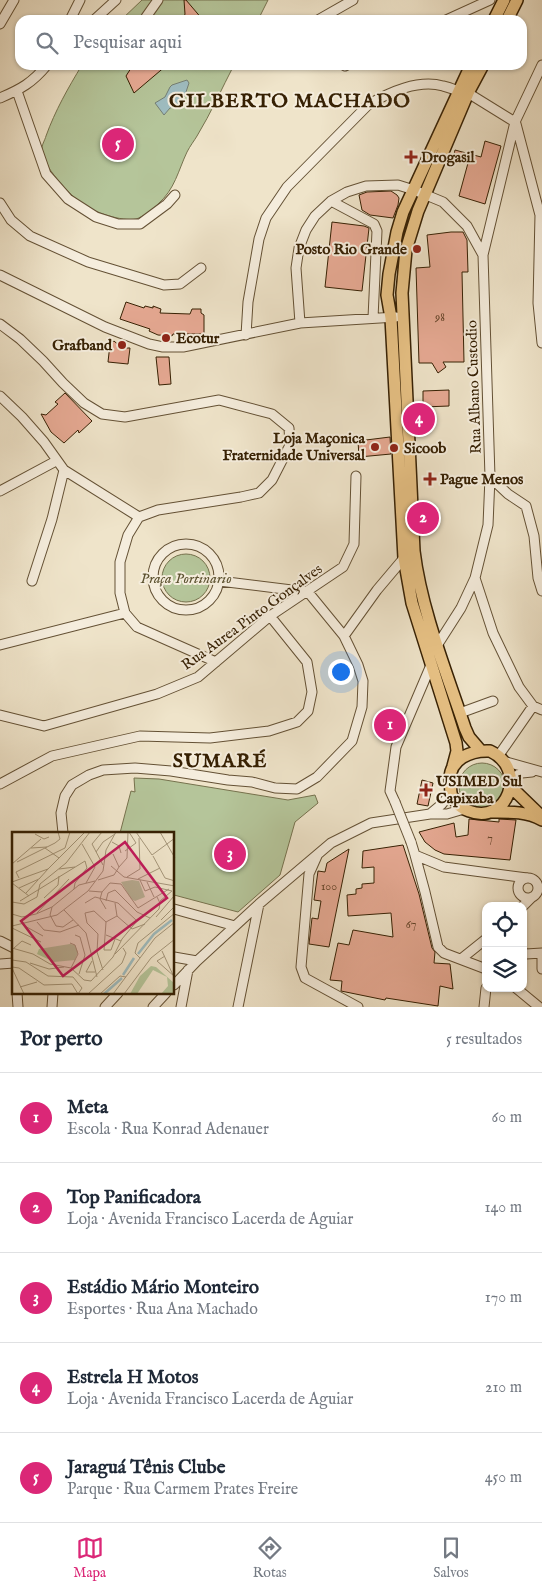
<!DOCTYPE html>
<html lang="pt">
<head>
<meta charset="utf-8">
<style>
	body { margin:0; font-family:"IM FELL English",serif; background:#f6f6f7; color:#1f2937 }
	.controls { position:absolute; right:15px; bottom:15px; display:grid; overflow:hidden; border-radius:10px; box-shadow:0 1px 4px #0004 }
	.controls button { width:45px; height:45px; display:grid; place-items:center; padding:0; border:0; border-bottom:1px solid #e0e1e3; background:#fff; color:#1f2937; font:25px sans-serif }
	.you { position:absolute; left:340px; top:671px; width:18px; height:18px; margin:-12px; border:4px solid #fff; border-radius:50%; background:#1a73e8; box-shadow:0 0 0 8px #1a73e833 }
	.badge { display:grid; place-items:center; width:32px; height:32px; border-radius:50%; background:#db2777; color:#fff; font-size:16px; font-weight:700 }
	.pin { position:absolute; translate:-50% -50%; border:2px solid #fff; box-shadow:0 1px 5px #0006 }
	.list { margin:0; padding:0; list-style:none }
	h2 { display:flex; justify-content:space-between; align-items:center; height:65px; margin:0; padding:0 20px; font-size:21px }
	h2 small { font-size:16px; font-weight:400; color:#747a83 }
	.list li { display:grid; grid-template-columns:32px 1fr auto; gap:15px; align-items:center; box-sizing:border-box; height:90px; padding:0 20px; border-top:1px solid #e0e1e3 }
	.list b { display:block; font-size:19px; white-space:nowrap }
	.list p { margin:0; font-size:16px; white-space:nowrap; color:#747a83 }
	.list em { font-size:16px; font-style:normal; color:#747a83 }
	.icon { flex:none; width:28px; height:28px; fill:none; stroke:currentColor; stroke-width:2; stroke-linecap:round; stroke-linejoin:round }
	.map { position:relative; flex:none; width:542px; height:1007px; overflow:hidden }
	.search { position:absolute; background:#fff; box-shadow:0 1px 4px #0004; left:15px; right:15px; top:15px; height:55px; display:flex; align-items:center; gap:12px; box-sizing:border-box; padding:0 18px; border-radius:15px; color:#747a83; font-size:19px }
	.sheet { height:515px; background:#fff }
	nav { display:flex; justify-content:space-around; align-items:center; box-sizing:border-box; height:70px; border-top:1px solid #e0e1e3; background:#fff; font-size:14px; color:#747a83 }
	nav a { display:grid; justify-items:center; gap:2px }
	nav .on { color:#db2777 }
	.map>svg:first-child { display:block }
</style>
</head>
<body>
<div class="map">
<svg width="542" height="1007" viewBox="0 0 542 1007">
	<rect width="100%" height="100%" fill="#efe4ca"/>
	<filter id="stains"><feTurbulence type="fractalNoise" baseFrequency=".004" numOctaves="4"/><feColorMatrix values="0 0 0 0 .2 0 0 0 0 .09 0 0 0 0 .02 0 0 0 .5 -.17"/></filter>
	<radialGradient id="worn" r=".72"><stop offset=".6" stop-color="#630" stop-opacity="0"/><stop offset="1" stop-color="#630" stop-opacity=".3"/></radialGradient>
	<path fill="#b5c59a" stroke="#76724e" d="M142,0H268L258,20H121Z
		M82,65H234C222,88 211,113 197,136C194,141 190,146 187,152C178,171 175,189 158,204C153,209 143,217 136,219C122,222 94,212 82,204C70,195 42,166 42,150C41,146 45,140 46,136C55,111 68,88 82,65Z
		M162 578a24 24 0 1 1 48 0a24 24 0 1 1-48 0Z
		M459 786a23 23 0 1 1 46 0a23 23 0 1 1-46 0Z
		M134,778L159,779L288,800L315,795L318,803L295,822L280,875L238,912L174,895V833H120L131,791L135,792Z"/>
	<path fill="#9ebcc0" stroke="#747e74" d="M187,80L189,83L183,101L179,105L170,108L164,115L155,103L165,97L170,87L172,85Z"/>
	<path fill="#e6a993" stroke="#362003" d="M184,0H186L203,20H183L185,14Z
		M133,65H167L134,93L126,76Z
		M485,141L501,146L485,204L459,196L468,163L453,159L455,150L481,157Z
		M367,192L391,191L397,195L399,198L398,205L393,218L370,215L362,210L359,195Z
		M332,222L364,226L369,228L362,291L325,287Z
		M451,232H463L467,240L468,272H462L464,362H443L446,367L438,373L432,363H419L416,268L430,267L427,235Z
		M126,302L144,308L145,306L153,308V306L161,309L160,313L190,314L192,309H201V313L204,315V334H173L172,336L158,335L149,331L150,329L120,319Z
		M114,341L122,348H130L128,364L108,362L110,344Z
		M156,357H169L171,384L159,385Z
		M449,390V406L423,407V391Z
		M65,393L92,421L79,433L78,430L64,443L51,432L41,414L46,415L58,404L55,402Z
		M390,437L391,454L359,457L358,441Z
		M422,780L433,783L428,806L417,804Z
		M469,819L499,822V819L516,820L510,860L444,854L435,850L425,842L419,832L454,823L456,837L468,835Z
		M403,845L419,894L432,948L435,952L434,963L450,964L453,989L440,986L438,1006L386,998L385,1000L341,991L342,981L330,980L338,943L349,945L353,930L393,937L391,913L348,916L347,895L356,894V889L362,888V884L374,883V867L362,868L363,851Z
		M349,849L329,947L309,944L312,918L318,919L321,901L314,900L318,871L325,872L327,863Z"/>
	<g fill="none" stroke-linecap="round" stroke-linejoin="round">
		<g stroke="#645135" stroke-width="11">
			<path id="minor" d="M146,17L158,0
				M70,20L80,0
				M94,20L116,0
				M318,20L353,0
				M446,20L490,0
				M0,24L14,0
				M345,66L347,65
				M17,91L46,174L68,199L96,217L118,224H140L167,204L175,195
				M468,93L515,122
				M0,98C21,89 32,83 47,65
				M516,124L540,215L538,303L542,343
				M331,201L374,224L377,231L373,318
				M0,203L11,220L30,236L88,262L164,285L180,284L201,268
				M0,275L105,327L149,344L163,347H183L300,323L396,317
				M300,323L296,268L299,248L306,230L315,216L331,201L347,192L366,186L398,185L414,190L443,202L467,226L483,255
				M0,324L20,339L43,361L63,383L84,403L102,414L125,417L219,400L272,414L289,428L290,445L272,480L259,493L241,497L158,510L139,517
				M246,335L248,302L259,239L266,218L287,187L368,105C389,92 419,79 443,86C448,87 453,89 458,91
				M0,396L22,417L44,442L64,470L139,517
				M490,477L508,494L526,506L534,536L538,578L542,591
				M0,491L56,461
				M139,517L128,535L120,562V593L125,613L137,627L216,662
				M153 577a33 33 0 1 1 66 0a33 33 0 1 1-66 0Z
				M475,578L493,633L519,687L533,706L542,710
				M32,581L52,519L64,470
				M219,581L308,592L344,636L377,590L404,558
				M438,644L461,608L475,578L488,525L490,477L483,255L515,122L542,65
				M0,645L125,613
				M460,713L493,701
				M0,715L44,726L157,694L198,677L270,616L343,567L354,544L356,476
				M499,755L533,706
				M503,761L542,772
				M511,778L522,773L532,772
				M0,784L52,756L140,736L210,738L269,731L297,722L308,711L312,692L307,662L270,616
				M395,802L390,791L396,747L431,665
				M430,814L442,804L451,793
				M63,833L61,813L65,796L72,785L89,775L103,770L135,768L171,771L228,780L252,782L275,788L297,789L317,777L352,741L362,707L363,681L358,665L344,636
				M411,842L415,855L444,867L527,878
				M415,855L425,892L438,947L444,953L486,969
				M317,856L309,874L301,967L305,978L358,1007
				M518 888a10 10 0 1 1 20 0a10 10 0 1 1-20 0Z
				M523,906L532,897
				M174,909L235,926
				M0,941L14,948
				M523,952L526,954L542,953
				M542,956V969
				M174,957L197,961
				M461,959L486,939
				M0,964L14,963
				M174,985L197,961L259,904L331,843L371,823L430,814H447L464,809
				M516,988L539,1007
				M17,993L18,1007
				M52,1007L53,993
				M105,1007L118,993
				M153,1007L166,993
				M181,1007L188,970
				M238,1007L259,904
				M484,1007L486,988"/>
		</g>
		<g stroke="#362003" stroke-width="14">
			<path id="major" d="M494,20L504,0
				M507,20L517,0
				M481,751L469,737L465,728C446,671 421,609 414,551L402,293L406,250L418,211L468,93L483,65
				M490,751C529,769 507,826 469,811C462,809 456,803 452,796C450,792 451,786 450,781C449,759 471,750 490,751Z
				M453,766L457,751L456,743L412,603L404,558L391,318L387,295L389,274L397,232L403,212L471,65
				M511,787L542,817
				M490,812C508,812 526,811 542,820"/>
		</g>
		<use href="#minor" stroke="#f5eddd" stroke-width="9"/>
		<use href="#major" stroke="#e8c285" stroke-width="11"/>
		<g stroke="#645135" stroke-width="11" stroke-linecap="butt">
			<path id="minor-bridge" d="M395,802L411,842"/>
		</g>
		<use href="#minor-bridge" stroke="#f5eddd" stroke-width="9"/>
	</g>
	<g fill="#8f2418" stroke="#f5eddd" stroke-width="2">
		<path d="M408.5 149.5h5v5h5v5h-5v5h-5v-5h-5v-5h5z"/>
		<circle cx="417" cy="249" r="5"/>
		<circle cx="166" cy="338" r="5"/>
		<circle cx="122" cy="345" r="5"/>
		<circle cx="375" cy="447" r="5"/>
		<circle cx="394" cy="448" r="5"/>
		<path d="M427.5 471.5h5v5h5v5h-5v5h-5v-5h-5v-5h5z"/>
		<path d="M423.5 782.5h5v5h5v5h-5v5h-5v-5h-5v-5h5z"/>
	</g>
	<g text-anchor="middle" dominant-baseline="central" stroke-width="4" stroke-linejoin="round" paint-order="stroke">
		<g font-size="12" fill="#624227">
			<text x="440" y="317">98</text>
			<text x="490" y="838">7</text>
			<text x="329" y="886">100</text>
			<text x="411" y="924">67</text>
		</g>
		<g font-size="15" font-weight="bold" fill="#362003" stroke="#f5eddd" text-anchor="start">
			<text x="421" y="157">Drogasil</text>
			<text x="407" y="249" text-anchor="end">Posto Rio Grande</text>
			<text x="176" y="338">Ecotur</text>
			<text x="112" y="345" text-anchor="end">Grafband</text>
			<text x="365" y="438" text-anchor="end">Loja Maçonica<tspan x="365" dy="17">Fraternidade Universal</tspan></text>
			<text x="404" y="448">Sicoob</text>
			<text x="440" y="479">Pague Menos</text>
			<text x="436" y="781">USIMED Sul<tspan x="436" dy="17">Capixaba</tspan></text>
		</g>
		<g font-size="15" fill="#362003" stroke="#f5eddd">
			<text transform="translate(474 387) rotate(-92)">Rua Albano Custodio</text>
			<text transform="translate(252 617) rotate(-36)">Rua Aurea Pinto Gonçalves</text>
		</g>
		<g font-size="15" font-style="italic" fill="#5c5230" stroke="#f5eddd">
			<text x="186" y="578">Praça Portinario</text>
		</g>
		<g font-size="20" font-weight="bold" letter-spacing="1" fill="#362003" stroke="#f5eddd">
			<text x="290" y="101">GILBERTO MACHADO</text>
			<text x="220" y="761">SUMARÉ</text>
		</g>
	</g>
	<g transform="translate(12 832)">
		<rect width="162" height="162" fill="#efe4ca"/>
		<path d="M120,48L127,49L133,65L123,69L119,67L109,50ZM58,112L63,113L66,120L63,128L42,130L25,122L27,117ZM139,134L144,135L162,151V162H149L156,154L155,145L141,138L125,162H118L128,144Z" fill="#b5c59a"/>
		<path fill="none" stroke="#9ebcc0" stroke-width="2.5" d="M126,122L142,102L160,88M111,143L122,126M92,162L110,146"/>
		<path fill="none" stroke="#a5967a" stroke-width="1" d="M90,0L80,12L91,33M124,0L140,23L163,6M148,0L163,26M23,2L32,7L37,5M100,10L107,14L109,21M70,12L83,35L74,51M19,16L35,15L43,11L48,7L46,0M33,16L47,26M113,19L124,11L117,0M84,20L91,10L103,2M141,24L153,46L163,49M5,30L35,15M0,32L29,7M99,34L112,45L163,54M107,35L115,26L116,0M47,37L63,35M115,45L128,37L127,6M7,46L4,40L53,16L58,0M126,47L148,36M86,48L102,43L107,35L101,22M128,48L133,59L143,55L160,59M0,50L36,37L73,0M135,50L142,65M0,51L17,64M7,56L27,47L36,37M77,59L90,60L88,67L94,77M90,60L98,51L109,52L126,76L157,57M14,61L26,48M32,66L46,53L47,44M8,69L73,29L75,36L63,51L62,57M94,69L96,61L103,58L125,80L138,86M148,69L160,59M0,70L12,72L25,65L28,52L54,31L78,0M40,75L38,83L44,94L51,95L61,88M52,78L74,101L85,145M25,81L57,47M0,82L10,85L24,82L40,75L67,53L83,49M105,84L120,97L133,92M144,85L162,64M149,88L163,74M25,90L32,98L48,100L67,93M94,90L92,118H99L103,107M94,90L105,84L103,71M11,93L31,104M0,94L45,83L76,59L91,39L94,18L104,0M0,96L29,110M63,103L68,105L73,123L67,142M94,103L109,109M58,111L63,113L66,122L59,136M0,116L21,122L38,132L59,136L72,148L79,149L101,125L110,107L125,89L106,71L83,65L73,71M2,116L10,109L19,113M150,119L161,143M103,122L147,77L148,71L145,65M153,124L145,129L163,145M128,126L123,121L126,111L163,81M0,128L14,130L36,144L61,145L70,156L66,162M80,129L74,140H83M18,131L37,137L52,135M0,135L7,136L32,153L60,152L66,162M0,136L12,162M91,138L85,120L86,102L75,91L73,81L82,79L94,90M8,155L25,150M76,162L110,131L114,121L111,116M88,162L108,144L114,145M101,162L143,106L163,90M112,162L139,126L163,107"/>
		<path fill="#c2185b" fill-opacity="0.15" stroke="#c2185b" stroke-width="2.5" d="M113,10L155,66L51,144L9,89Z"/>
		<rect width="162" height="162" fill="none" stroke="#362003" stroke-width="2.5"/>
	</g>
	<rect width="100%" height="100%" filter="url(#stains)"/>
	<rect width="100%" height="100%" fill="url(#worn)"/>
</svg>
<div class="controls">
<button><svg class="icon" aria-label="locate" viewBox="0 0 24 24"><circle cx="12" cy="12" r="6"/><path d="M12 2v4M12 18v4M2 12h4M18 12h4"/></svg></button>
<button><svg class="icon" aria-label="layers" viewBox="0 0 24 24"><path d="M12 4l9 5-9 5-9-5zM3 14l9 5 9-5"/></svg></button>
</div>
<div class="you"></div>
<div class="pin badge" style="left:390px;top:725px">1</div>
<div class="pin badge" style="left:423px;top:518px">2</div>
<div class="pin badge" style="left:230px;top:854px">3</div>
<div class="pin badge" style="left:419px;top:419px">4</div>
<div class="pin badge" style="left:118px;top:144px">5</div>
<div class="search"><svg class="icon" aria-label="search" viewBox="0 0 24 24"><circle cx="10" cy="10" r="6"/><path d="M15 15l6 6"/></svg>Pesquisar aqui</div>
</div>
<section class="sheet">
<h2>Por perto<small>5 resultados</small></h2>
<ul class="list">
<li><span class="badge">1</span><div><b>Meta</b><p>Escola · Rua Konrad Adenauer</p></div><em>60 m</em></li>
<li><span class="badge">2</span><div><b>Top Panificadora</b><p>Loja · Avenida Francisco Lacerda de Aguiar</p></div><em>140 m</em></li>
<li><span class="badge">3</span><div><b>Estádio Mário Monteiro</b><p>Esportes · Rua Ana Machado</p></div><em>170 m</em></li>
<li><span class="badge">4</span><div><b>Estrela H Motos</b><p>Loja · Avenida Francisco Lacerda de Aguiar</p></div><em>210 m</em></li>
<li><span class="badge">5</span><div><b>Jaraguá Tênis Clube</b><p>Parque · Rua Carmem Prates Freire</p></div><em>450 m</em></li>
</ul>
</section>
<nav>
<a class="on"><svg class="icon" aria-label="map" viewBox="0 0 24 24"><path d="M3 6l6-2 6 2 6-2v14l-6 2-6-2-6 2zM9 4v14M15 6v14"/></svg>Mapa</a>
<a><svg class="icon" aria-label="directions" viewBox="0 0 24 24"><path d="M12 3l9 9-9 9-9-9zM9 14v-3h6M13 9l2 2-2 2"/></svg>Rotas</a>
<a><svg class="icon" aria-label="saved" viewBox="0 0 24 24"><path d="M7 4h10v16l-5-4-5 4z"/></svg>Salvos</a>
</nav>
</body>
</html>
